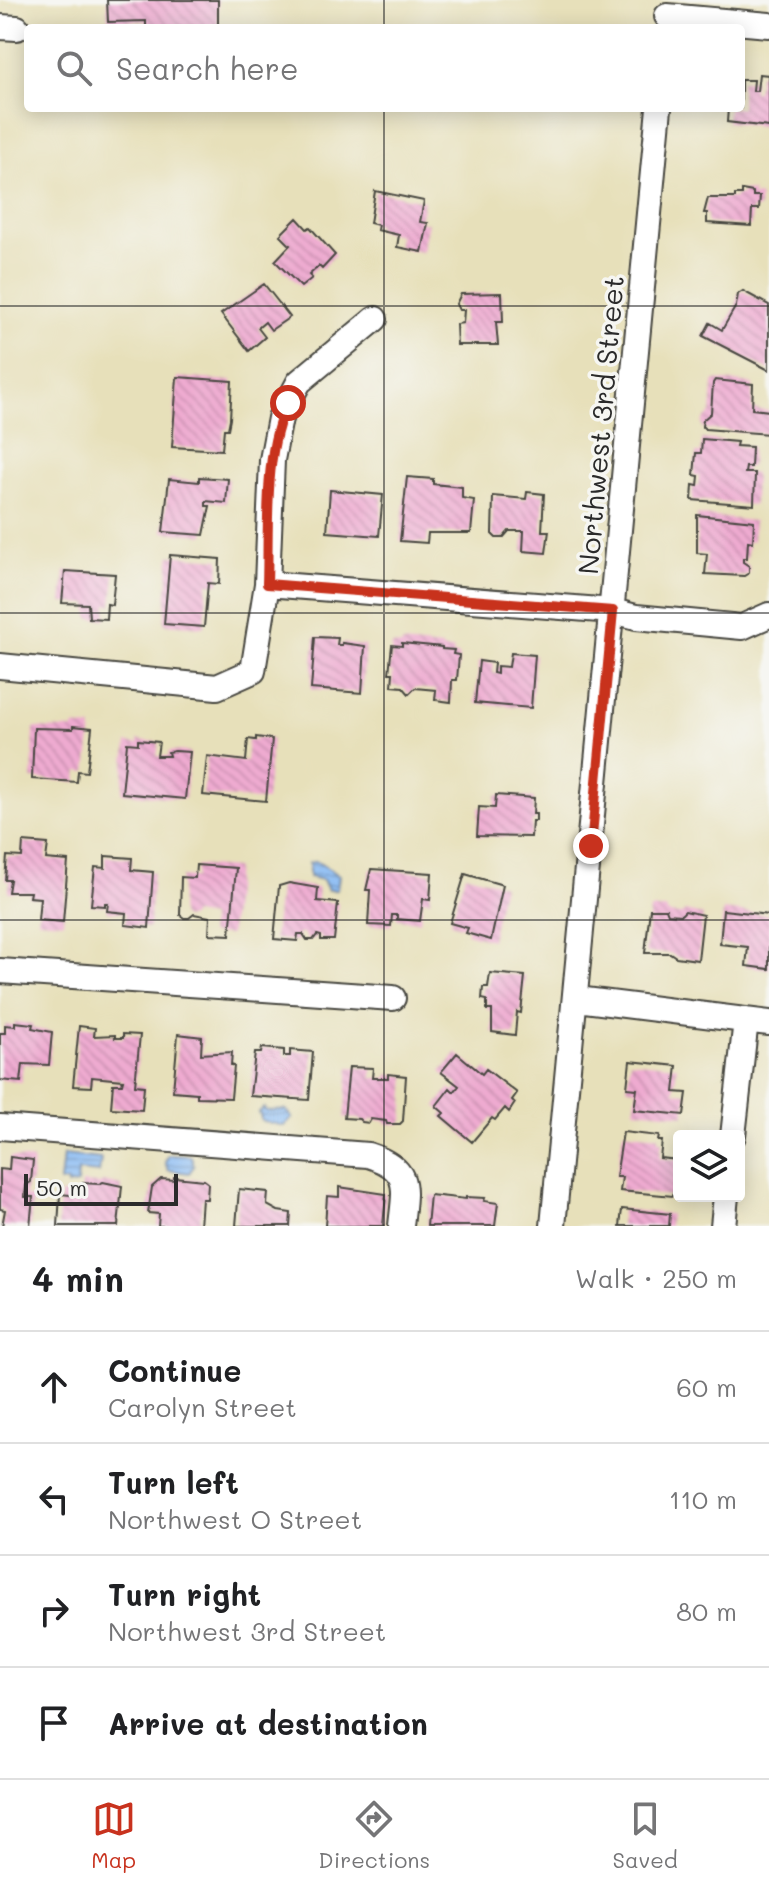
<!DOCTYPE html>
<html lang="en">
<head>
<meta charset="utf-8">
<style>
	body { margin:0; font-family:Mali,sans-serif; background:#f2f2f2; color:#202124 }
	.controls { position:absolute; right:24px; bottom:24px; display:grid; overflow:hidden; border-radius:8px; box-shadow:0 4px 20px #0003 }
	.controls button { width:72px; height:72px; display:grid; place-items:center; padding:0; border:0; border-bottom:2px solid #e0e0e0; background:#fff; color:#202124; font:40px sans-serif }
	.scale { position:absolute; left:24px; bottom:20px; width:154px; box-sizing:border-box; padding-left:8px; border:4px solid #2b2b2b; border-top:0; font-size:22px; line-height:28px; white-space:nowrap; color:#2b2b2b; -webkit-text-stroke:6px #f6f6f2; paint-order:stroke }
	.stop { position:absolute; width:24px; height:24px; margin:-18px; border:6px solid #c8321e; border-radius:50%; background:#fff }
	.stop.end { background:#c8321e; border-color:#fff; box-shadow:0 2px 8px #0008 }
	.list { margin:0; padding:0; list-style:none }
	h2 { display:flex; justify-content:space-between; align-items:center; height:104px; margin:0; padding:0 32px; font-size:34px }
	h2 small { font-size:26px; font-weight:400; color:#757577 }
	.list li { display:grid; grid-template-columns:52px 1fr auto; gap:24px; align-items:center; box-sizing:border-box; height:112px; padding:0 32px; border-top:2px solid #e0e0e0 }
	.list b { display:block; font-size:30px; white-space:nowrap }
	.list p { margin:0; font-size:26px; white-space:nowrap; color:#757577 }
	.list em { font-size:26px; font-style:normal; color:#757577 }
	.icon { flex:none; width:44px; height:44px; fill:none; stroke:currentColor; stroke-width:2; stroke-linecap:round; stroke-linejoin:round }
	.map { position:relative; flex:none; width:769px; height:1226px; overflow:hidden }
	.search { position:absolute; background:#fff; box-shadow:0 4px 20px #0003; left:24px; right:24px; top:24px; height:88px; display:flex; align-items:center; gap:20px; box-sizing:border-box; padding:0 28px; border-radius:8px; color:#757577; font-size:30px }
	.sheet { height:552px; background:#fff }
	nav { display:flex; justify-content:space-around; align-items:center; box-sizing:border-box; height:112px; border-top:2px solid #e0e0e0; background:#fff; font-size:22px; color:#757577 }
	nav a { display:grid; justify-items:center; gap:4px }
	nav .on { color:#c8321e }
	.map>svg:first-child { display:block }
</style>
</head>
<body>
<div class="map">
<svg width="769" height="1226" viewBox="0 0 769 1226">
	<defs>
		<pattern id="water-rules" width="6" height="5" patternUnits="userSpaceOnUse" patternTransform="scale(2)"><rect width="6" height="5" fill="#87baf4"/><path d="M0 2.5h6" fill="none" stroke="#6f97c6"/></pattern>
		<pattern id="building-back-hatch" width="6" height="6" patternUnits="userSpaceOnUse" patternTransform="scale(2)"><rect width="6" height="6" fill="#eeaad0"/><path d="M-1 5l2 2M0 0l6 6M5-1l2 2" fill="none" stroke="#cc92b3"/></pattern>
	</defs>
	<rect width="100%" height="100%" fill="#f6f6f2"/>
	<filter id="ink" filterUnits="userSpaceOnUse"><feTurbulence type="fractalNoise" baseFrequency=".0125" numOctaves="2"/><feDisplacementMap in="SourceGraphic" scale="16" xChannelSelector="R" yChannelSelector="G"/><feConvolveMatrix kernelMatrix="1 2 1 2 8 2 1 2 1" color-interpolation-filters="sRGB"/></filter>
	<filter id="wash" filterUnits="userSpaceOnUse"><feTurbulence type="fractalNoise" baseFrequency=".006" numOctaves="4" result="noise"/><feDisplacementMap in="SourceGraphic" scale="32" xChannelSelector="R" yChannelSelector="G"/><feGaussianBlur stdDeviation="1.8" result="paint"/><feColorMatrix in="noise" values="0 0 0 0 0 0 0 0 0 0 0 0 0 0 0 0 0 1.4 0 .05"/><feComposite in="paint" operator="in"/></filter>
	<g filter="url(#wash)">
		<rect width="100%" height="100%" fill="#e7e0ba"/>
		<path fill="url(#water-rules)" stroke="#597290" stroke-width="2" d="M316,861L339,875L337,890H328L323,880L309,877V863Z
			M264,1108L266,1111L286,1110L292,1118L284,1126L262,1121L259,1112Z
			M63,1155L101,1159L99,1173L78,1171L77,1184L67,1186V1183L60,1182Z
			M169,1155L191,1156L194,1166L189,1173L168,1170L165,1162Z"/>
		<g id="blocks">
			<path fill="url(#building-back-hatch)" d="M107,0H218V28H146V21L108,22Z
				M759,74L769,75V127L727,122L728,108H741V80H754L753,91H757Z
				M742,190L753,192V196H760L759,209H752L751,226L707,223V213H704L708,198H735V195H742Z
				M375,191L424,201L420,222L428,223L422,252L397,247L399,235L377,230L378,225L370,223Z
				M297,218L307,229L310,227L335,255L322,269L319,266L309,275L312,278L301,287L275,261L290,245L280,235Z
				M264,284L290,317L271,330L265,322L258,328L265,337L249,351L221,314Z
				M743,291L769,305V370L703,336L710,323L722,330L736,306L738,294Z
				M502,293L503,322H496L498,345H457L456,324L463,323L464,310H459L456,304L461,294Z
				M177,377L232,381L230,419L228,429H224L222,450L172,447Z
				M715,380L753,384L752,409L769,411V434L705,429L702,426L703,420L711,413L713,383Z
				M702,439L737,442L736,446L752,447L751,467H746L745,473H755L754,505L692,500L693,485L698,486L699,476L694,475L696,453H701Z
				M199,477L228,479L226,503L206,501V506H210L204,535L163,532L169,479L199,482Z
				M407,477L433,479V484L462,487V498L474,500L471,533H428L427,543L400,541Z
				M330,490L383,495L379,536L327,532Z
				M527,492L544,494L542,531H549L546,553L523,551L524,531H509L503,538H496L492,534L493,496L526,499Z
				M697,515L754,521L753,542L748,541L747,558H743V562L749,566V573L744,576L705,574L707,554L697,553Z
				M170,555L220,559L219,584L208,583L204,627L164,624Z
				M65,571L115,574L112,605L107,604L106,619L89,618L88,604L62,603Z
				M315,637L338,638L337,645H342V643L365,646L362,693L311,689Z
				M402,643L442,647V649L454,650L453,654L459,655L457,680H452L451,702L435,700L436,690L415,688L409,694L403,687L392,686L393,673H389L392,645L402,646Z
				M511,653L535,655L531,708L475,703L479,661L494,663L493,673L497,674V666L509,667Z
				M73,726L92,728L87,772L78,771L77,782L32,779L34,728L73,729Z
				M256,737L272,739L266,801L203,795L207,756L246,761L248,739L256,740Z
				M138,740L159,742L157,756H169L168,752L175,751L190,752L185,799L122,793L127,743L138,744Z
				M496,795L534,798L533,814H536V821H532L531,837L477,836L479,807L495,808Z
				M23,842L48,844L46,859L68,861L63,922L38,920L40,898L29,897L30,892H8L10,880H5L7,856L22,857Z
				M105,856L132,858L131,870L153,872L149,928L125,925L126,913L107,911L108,903H105V906L91,905L95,867L105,868Z
				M196,865L236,868L230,935L209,934L210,917L194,914L189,918H184L180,915L181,877L195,878Z
				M371,869L432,873L430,900L423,899L420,921L397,919V915H392L391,926L368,925L370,890H366Z
				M465,874L503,885L491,940L466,933L468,928L450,923Z
				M289,883L318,888L317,901L338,903L334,940H321V936L317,935L313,940H307L303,934H298L297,941L274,939L279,886Z
				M650,909H666L668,914L681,915L685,911L703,915L698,960L676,957L670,953H645Z
				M723,910L769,915V969L746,966L748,947L720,944Z
				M490,973L525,976L521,1013L517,1012L515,1035L492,1032V1010H487V1000L482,999L483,987H488Z
				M15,1022L33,1024L32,1028L52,1032L49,1065L23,1064L21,1082L0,1080V1033H5V1025L15,1026Z
				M79,1026L95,1028L94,1036L115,1035V1038H123V1034L140,1035L135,1085L144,1086L142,1110L111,1108L113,1084H122L123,1080L92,1077L91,1087L73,1086Z
				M178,1034L202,1037L201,1054L232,1052L231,1065L234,1066L231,1098L197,1097V1093L173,1091Z
				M262,1048L284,1050V1056H290V1050L313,1052L309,1100L250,1096L255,1053H261Z
				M457,1053L482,1074L486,1069L517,1093L512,1100L515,1103L509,1112L505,1108L495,1120L492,1118L472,1142L441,1116L444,1113L436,1106L450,1088L454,1092L459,1086L441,1072Z
				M630,1061L677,1066L674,1092L687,1093L684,1115L634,1110L637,1089L627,1088Z
				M349,1067L373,1068L372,1078H388V1074L406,1076L403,1121L400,1124H387L386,1121L371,1119L369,1123L362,1122L359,1119L344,1118Z
				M623,1132L659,1136L658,1141H662L660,1158L678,1160L673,1196L620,1191L622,1177H616Z
				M10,1157L33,1160L31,1182L26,1185L25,1197H33L30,1226H2L5,1210L0,1209V1169L9,1170Z
				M174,1177L204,1180L208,1183L207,1199H202L200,1226H158L159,1214L148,1213L152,1187L161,1179L174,1180Z
				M103,1182L122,1186L118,1226H58L60,1194L81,1196L82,1183L99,1184Z
				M339,1187L386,1194L383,1226H325L327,1196L339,1197Z
				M239,1189L268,1192L267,1205L278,1211L291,1213L290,1226H236Z
				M430,1195L466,1199V1197L485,1198L484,1201L498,1203L495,1226H427Z
				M622,1209L670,1214L669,1226H620Z"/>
		</g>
	</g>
	<g filter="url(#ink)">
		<use href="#blocks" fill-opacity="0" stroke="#474640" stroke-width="2"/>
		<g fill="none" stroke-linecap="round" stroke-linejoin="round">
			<g stroke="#474640" stroke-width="28">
				<path id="minor" d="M667,16L769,25
					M0,27L17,28
					M267,584L613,611L636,617L742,627L769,615
					M0,666L217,687L253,671L267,584L272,460L280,418L299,382L375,319
					M0,971L393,998
					M577,999L769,1023
					M0,1127L368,1155C412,1169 405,1187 401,1226
					M733,1136L746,1020
					M553,1226L659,108
					M723,1226L726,1196"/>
			</g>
			<use href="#minor" stroke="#fff" stroke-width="24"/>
		</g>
	</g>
	<g fill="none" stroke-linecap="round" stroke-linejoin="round" filter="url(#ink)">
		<path stroke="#c8321e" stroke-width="10" d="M288,403C263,449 269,531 267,584L613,611L591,846"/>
	</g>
	<path fill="none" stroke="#2b2b2b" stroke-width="2" stroke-opacity="0.55" d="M384,0V28M384,108V1226M0,306H769M0,613H769M0,920H769"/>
	<g text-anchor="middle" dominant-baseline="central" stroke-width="7" stroke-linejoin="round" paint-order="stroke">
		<g font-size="28" fill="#2b2b2b" stroke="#f6f6f2">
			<text transform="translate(600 425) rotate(-85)">Northwest 3rd Street</text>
		</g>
	</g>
</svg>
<div class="controls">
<button><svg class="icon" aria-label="layers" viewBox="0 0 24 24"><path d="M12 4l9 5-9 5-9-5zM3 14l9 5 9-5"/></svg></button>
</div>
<div class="scale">50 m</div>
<div class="stop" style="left:288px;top:403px"></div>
<div class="stop end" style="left:591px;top:846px"></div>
<div class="search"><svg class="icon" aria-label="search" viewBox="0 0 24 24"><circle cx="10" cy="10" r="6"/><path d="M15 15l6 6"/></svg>Search here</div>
</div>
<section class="sheet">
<h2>4 min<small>Walk · 250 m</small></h2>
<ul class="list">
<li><svg class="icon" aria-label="ahead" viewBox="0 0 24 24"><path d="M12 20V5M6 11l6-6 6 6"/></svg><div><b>Continue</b><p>Carolyn Street</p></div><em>60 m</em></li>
<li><svg class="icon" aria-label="left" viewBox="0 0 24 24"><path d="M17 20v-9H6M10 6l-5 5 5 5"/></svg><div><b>Turn left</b><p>Northwest O Street</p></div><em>110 m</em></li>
<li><svg class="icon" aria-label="right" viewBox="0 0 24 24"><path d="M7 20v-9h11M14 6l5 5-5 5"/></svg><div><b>Turn right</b><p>Northwest 3rd Street</p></div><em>80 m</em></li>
<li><svg class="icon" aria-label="arrive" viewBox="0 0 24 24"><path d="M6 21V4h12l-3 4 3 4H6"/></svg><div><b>Arrive at destination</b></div></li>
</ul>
</section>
<nav>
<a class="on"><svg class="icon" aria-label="map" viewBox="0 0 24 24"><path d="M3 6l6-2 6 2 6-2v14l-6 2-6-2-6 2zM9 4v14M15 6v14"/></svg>Map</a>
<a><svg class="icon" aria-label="directions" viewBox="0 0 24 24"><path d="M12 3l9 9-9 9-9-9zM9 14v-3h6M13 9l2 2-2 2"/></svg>Directions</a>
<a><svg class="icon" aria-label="saved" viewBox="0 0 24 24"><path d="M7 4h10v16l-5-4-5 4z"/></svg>Saved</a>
</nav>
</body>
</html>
